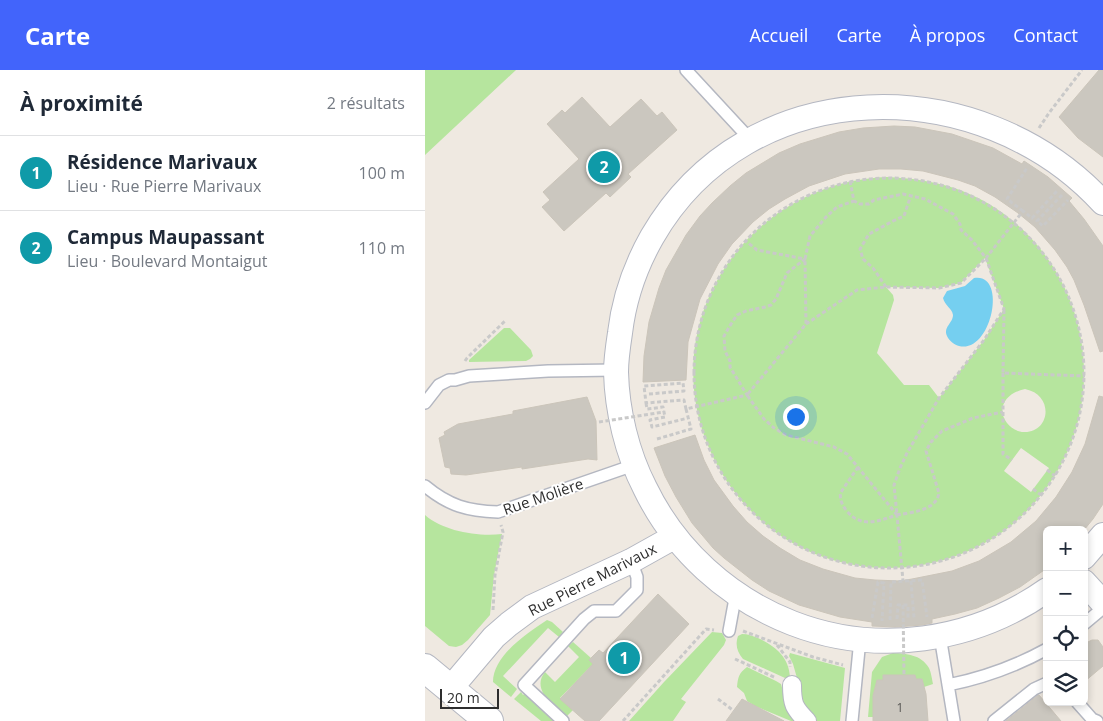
<!DOCTYPE html>
<html lang="fr">
<head>
<meta charset="utf-8">
<style>
	body { margin:0; font-family:"Open Sans",sans-serif; background:#f2f2f3; color:#1f2937 }
	.controls { position:absolute; right:15px; bottom:15px; display:grid; overflow:hidden; border-radius:8px; box-shadow:0 2px 8px #0003 }
	.controls button { width:45px; height:45px; display:grid; place-items:center; padding:0; border:0; border-bottom:1px solid #e0e1e3; background:#fff; color:#1f2937; font:25px sans-serif }
	.scale { position:absolute; left:15px; bottom:12px; width:59px; box-sizing:border-box; padding-left:5px; border:2px solid #2e2e2e; border-top:0; font-size:14px; line-height:18px; white-space:nowrap; color:#2e2e2e; -webkit-text-stroke:4px #fff; paint-order:stroke }
	.you { position:absolute; left:370px; top:346px; width:18px; height:18px; margin:-12px; border:4px solid #fff; border-radius:50%; background:#1a73e8; box-shadow:0 0 0 8px #1a73e833 }
	.badge { display:grid; place-items:center; width:32px; height:32px; border-radius:50%; background:#4264fb; color:#fff; font-size:16px; font-weight:700 }
	.pin { position:absolute; translate:-50% -50%; border:2px solid #fff; box-shadow:0 1px 5px #0006 }
	.list { margin:0; padding:0; list-style:none }
	h2 { display:flex; justify-content:space-between; align-items:center; height:65px; margin:0; padding:0 20px; font-size:21px }
	h2 small { font-size:16px; font-weight:400; color:#747a83 }
	.list li { display:grid; grid-template-columns:32px 1fr auto; gap:15px; align-items:center; box-sizing:border-box; height:75px; padding:0 20px; border-top:1px solid #e0e1e3 }
	.list b { display:block; font-size:19px; white-space:nowrap }
	.list p { margin:0; font-size:16px; white-space:nowrap; color:#747a83 }
	.list em { font-size:16px; font-style:normal; color:#747a83 }
	.icon { flex:none; width:28px; height:28px; fill:none; stroke:currentColor; stroke-width:2; stroke-linecap:round; stroke-linejoin:round }
	.map { position:relative; flex:none; width:678px; height:651px; overflow:hidden }
	header { display:flex; align-items:center; gap:30px; box-sizing:border-box; height:70px; padding:0 25px; background:#4264fb; color:#fff }
	header strong { font-size:24px }
	nav { display:flex; gap:28px; margin-inline-start:auto; font-size:18px }
	main { display:flex }
	aside { flex:1; background:#fff }
	.map>svg:first-child { display:block }
</style>
</head>
<body>
<header>
<strong>Carte</strong>
<nav><a>Accueil</a><a>Carte</a><a>À propos</a><a>Contact</a></nav>
</header>
<main>
<aside>
<h2>À proximité<small>2 résultats</small></h2>
<ul class="list">
<li><span class="badge" style="background:#0f9aa8">1</span><div><b>Résidence Marivaux</b><p>Lieu · Rue Pierre Marivaux</p></div><em>100 m</em></li>
<li><span class="badge" style="background:#0f9aa8">2</span><div><b>Campus Maupassant</b><p>Lieu · Boulevard Montaigut</p></div><em>110 m</em></li>
</ul>
</aside>
<div class="map">
<svg width="678" height="651" viewBox="0 0 678 651">
	<rect width="100%" height="100%" fill="#efe9e1"/>
	<path fill="#b6e59e" fill-rule="evenodd" d="M0,0H91L0,85Z
		M462,107C485,108 507,111 529,118C624,150 678,255 653,351C642,395 615,434 579,461C545,485 504,498 463,498C424,498 385,486 353,464C322,442 299,413 284,378C229,249 325,112 462,107ZM560,188L579,239L559,270L514,328L504,315H479L452,283L469,230L468,225L461,217L514,218L536,213ZM600,319C630,325 625,363 599,362C592,362 586,358 582,353C570,337 583,322 600,319ZM596,378L624,398L606,422L579,401Z
		M79,258H85L106,280L108,286L105,289L101,291L44,292V290Z
		M0,445C18,461 53,467 77,464L69,505L65,545L43,570L37,575L31,577L24,576L0,556Z
		M122,550L127,552L138,562L134,567L123,558L78,606L92,619L86,627L68,612C68,586 102,563 122,550Z
		M287,562L297,563L301,570L299,575L256,629L261,632L248,651H204L239,612Z
		M317,564C323,564 327,566 333,568C350,576 364,587 365,607L360,608L318,589C312,582 310,575 313,566Z
		M148,572L166,588L164,590L168,594L135,628L148,640L142,646H140C128,636 106,619 120,602L130,612L154,587L143,576Z
		M365,583L420,598L415,651H390L376,635L372,608L368,594L364,586Z
		M468,583C481,584 496,584 504,598C506,602 507,609 508,614L499,617L497,609H491L489,605H458V610L452,611L448,626V647H443L447,602L457,587Z
		M322,597L351,611L356,614L362,636L369,651H366L330,636L322,631L319,623L312,617C313,607 314,603 322,597Z
		M103,621L112,636L129,651H116L89,629L96,622L98,625Z"/>
	<path fill="#75cff0" d="M549,208C583,202 567,284 534,276C530,275 524,271 522,266C518,257 528,253 528,245C527,238 520,236 518,228L522,221L540,216Z"/>
	<path fill="#cbc7bf" stroke="#cbc5ba" d="M674,0H678V87L653,68L634,47Z
		M157,27L185,57L216,29L232,46L237,42L252,60L203,104L206,107L185,127L181,123L139,161L117,137L125,130L118,122L154,89L122,54L137,40L140,43Z
		M469,56L490,57L527,64L568,78L597,94L599,91L623,107L647,128L644,131L659,149L678,176V281L675,282L659,235L649,210L642,197L630,180L610,157L593,143L570,127L550,116L533,110L498,101L476,99H454L420,104L384,116L360,129L344,139L328,152L307,174L293,194L275,229L263,272L261,310L218,312L219,286L224,252L234,218L241,200L261,165L275,146L287,133L305,116L321,103L354,83L375,74L414,62L438,58Z
		M674,326L678,327V434L668,449L659,460H622V498L595,517L574,528L552,538L530,544L507,549V553L497,555L470,557L447,556V552L415,547L374,535L344,521L327,510L299,488L288,478L267,453L251,427L240,406L229,378L270,365L279,390L289,410L308,436L322,452L338,466L355,478L375,490L398,499L430,508L450,510L475,511L487,509L527,501L554,491L586,472L611,451L631,427L647,402L660,374Z
		M162,327L171,351L172,390L163,389L97,399V397L41,405L26,404L25,398L20,397L14,368L20,365L19,362L33,354L88,344V341Z
		M233,524L264,554L174,651H160L135,629L168,594L164,590L174,580L178,583Z
		M667,570H673L678,577V596L659,612V574Z
		M458,605H490L491,609H497L501,624L503,651H448V626L452,610H458Z
		M614,625L636,651H581L613,625Z
		M317,629L359,651H301Z"/>
	<g fill="none" stroke-linecap="round" stroke-linejoin="round">
		<g stroke="#b4b7c1" stroke-width="14">
			<path id="service" d="M261,0L323,67
				M0,333L14,315L24,310H30L44,306L123,301L191,300
				M0,416C24,436 43,441 73,442L209,395
				M659,554L678,538
				M304,561L311,523
				M515,566L529,651
				M523,615C558,608 591,596 622,579
				M652,632L667,649L672,651
				M138,651L99,615L159,549L169,541H191L212,520V507L206,491
				M427,651L435,569
				M569,651L609,619L622,613"/>
		</g>
		<g stroke="#b4b7c1" stroke-width="20">
			<path id="pedestrian" d="M367,615C367,634 369,638 382,651"/>
		</g>
		<g stroke="#b4b7c1" stroke-width="26">
			<path id="minor" d="M659,487L678,465
				M659,512L678,533
				M622,520C548,572 452,586 367,553C303,528 250,480 220,418C202,383 192,341 191,302C191,289 193,276 195,263C199,229 210,197 227,167C323,0 556,0 678,133
				M25,619L69,567L84,554L107,537L206,491L249,467"/>
		</g>
		<g stroke="#b4b7c1" stroke-width="30">
			<path id="tertiary" d="M0,598L64,651"/>
		</g>
		<path stroke="#c9c9c9" stroke-width="3" stroke-dasharray="4 2.5" stroke-linecap="butt" d="M614,58L624,43L657,0
			M269 303a195 195 0 1 1 390 0a195 195 0 1 1-390 0Z
			M425,111L429,131L435,134H444L449,130L478,124L500,129L528,144L535,154L536,160L546,169L561,188L598,141L607,148L632,121
			M637,125L612,151L618,156L643,130
			M598,141L582,129L602,98
			M461,217L448,198L438,189L435,179L444,164L468,151L479,146L486,125
			M579,240L578,303L660,306
			M381,254L432,220L461,217L514,218L536,213L561,188L579,239L559,270L514,328L482,383L475,398L469,415L472,445L422,384L409,377L361,365L349,358L339,349L322,325L381,254L380,189L385,166L401,147L412,137L429,131
			M40,291L42,288L81,250
			M578,303V384L587,390
			M224,324L259,321L258,313L219,316L221,333L259,330L261,339L322,325L305,297V291L300,281L299,266L306,254L312,245L321,241L340,237L346,235L351,229L362,203L380,189L332,180L321,171
			M221,333L222,339L238,337L240,347L225,350L227,357L263,348
			M232,369L266,359L261,339
			M433,397L416,422C414,428 417,435 421,440C436,459 453,451 472,445L478,511
			M622,400L630,406
			M608,419L616,425
			M472,445C487,442 511,441 514,423L501,381L506,372L517,361L548,348L578,342
			M486,511L489,548
			M68,540L70,505L78,462L76,455
			M447,548L453,512L459,513L457,551
			M472,549L473,535H483V550
			M465,550L466,512L497,510L502,547
			M318,561L388,587L418,595
			M352,575L365,592V597
			M310,589L351,608
			M293,629L309,641
			M198,651L281,559L289,560"/>
		<use href="#service" stroke="#fff" stroke-width="11"/>
		<use href="#pedestrian" stroke="#fff" stroke-width="18"/>
		<use href="#minor" stroke="#fff" stroke-width="24"/>
		<use href="#tertiary" stroke="#fff" stroke-width="28"/>
		<path stroke="#c9c9c9" stroke-width="3" stroke-dasharray="4 2.5" stroke-linecap="butt" d="M174,352L239,342
			M478,535L479,605"/>
	</g>
	<g text-anchor="middle" dominant-baseline="central" stroke-width="4" stroke-linejoin="round" paint-order="stroke">
		<g font-size="12" fill="#555452">
			<text x="475" y="637">1</text>
		</g>
		<g font-size="15" fill="#2e2e2e" stroke="#fff">
			<text transform="translate(118 426) rotate(-19)">Rue Molière</text>
			<text transform="translate(167 509) rotate(-27)">Rue Pierre Marivaux</text>
		</g>
	</g>
</svg>
<div class="controls">
<button>+</button>
<button>−</button>
<button><svg class="icon" aria-label="locate" viewBox="0 0 24 24"><circle cx="12" cy="12" r="6"/><path d="M12 2v4M12 18v4M2 12h4M18 12h4"/></svg></button>
<button><svg class="icon" aria-label="layers" viewBox="0 0 24 24"><path d="M12 4l9 5-9 5-9-5zM3 14l9 5 9-5"/></svg></button>
</div>
<div class="scale">20 m</div>
<div class="you"></div>
<div class="pin badge" style="left:199px;top:588px;background:#0f9aa8">1</div>
<div class="pin badge" style="left:179px;top:97px;background:#0f9aa8">2</div>
</div>
</main>
</body>
</html>
